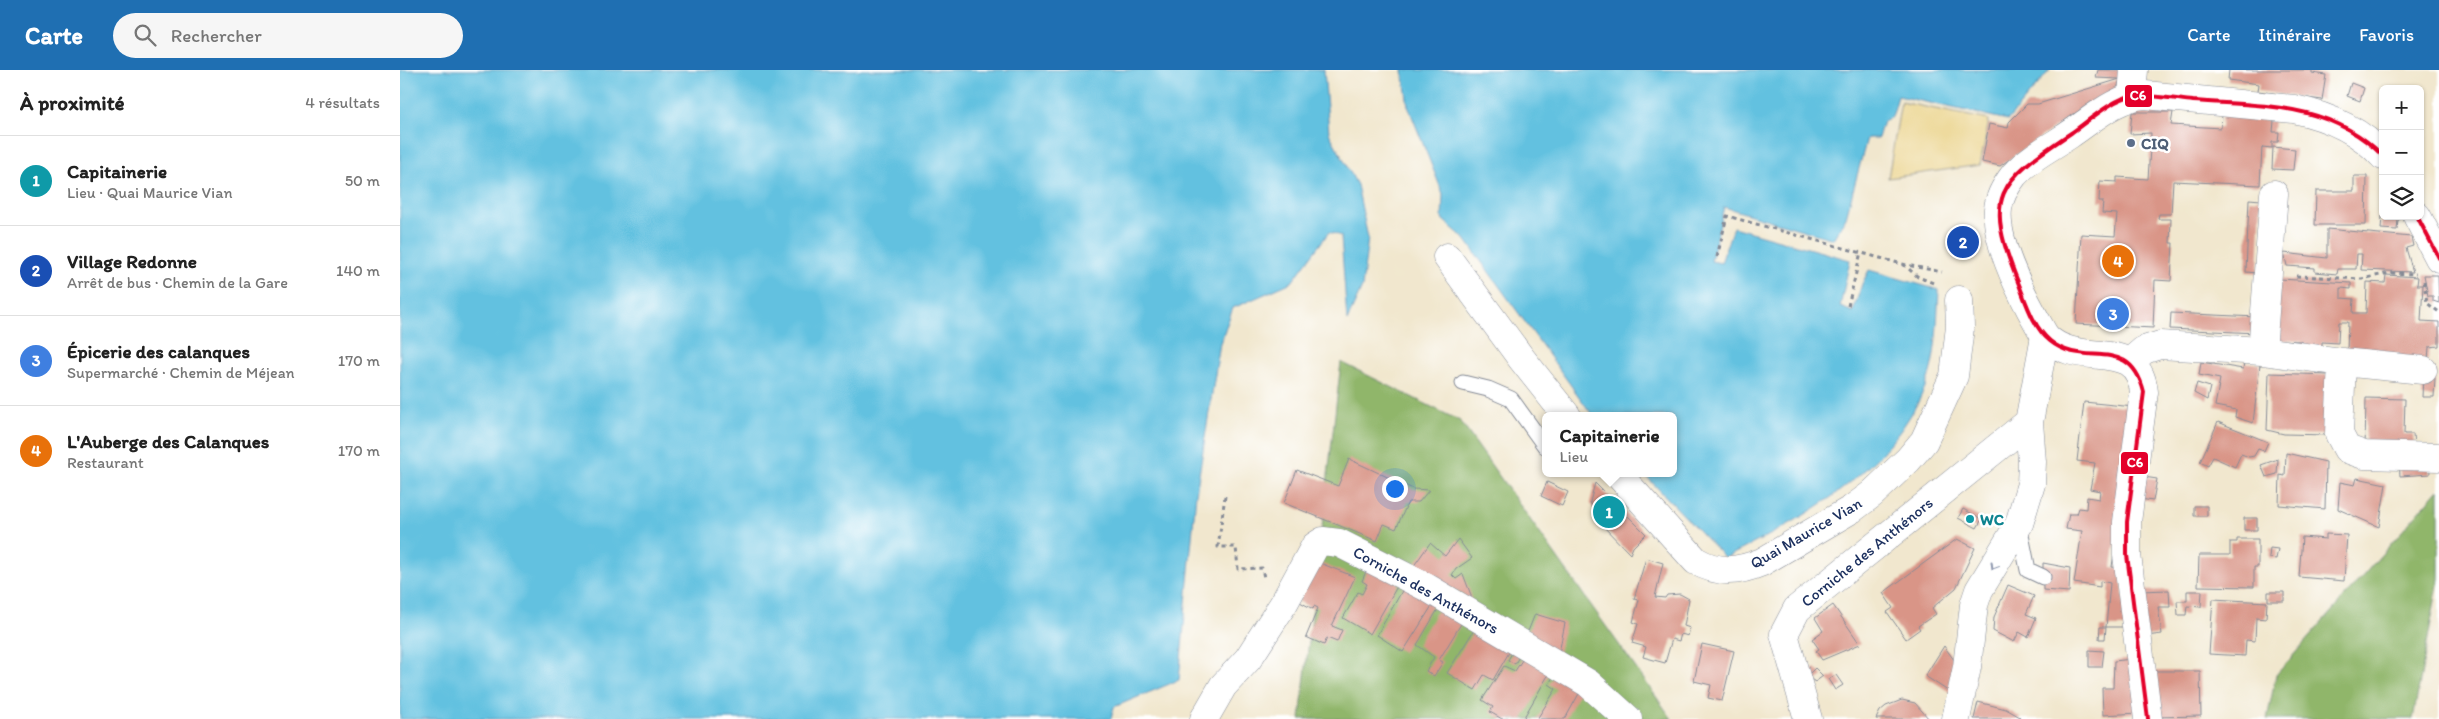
<!DOCTYPE html>
<html lang="fr">
<head>
<meta charset="utf-8">
<style>
	body { margin:0; font-family:Itim,sans-serif; background:#f6f6f6; color:#222 }
	.controls { position:absolute; right:15px; top:15px; display:grid; overflow:hidden; border-radius:8px; box-shadow:0 1px 4px #0004 }
	.controls button { width:45px; height:45px; display:grid; place-items:center; padding:0; border:0; border-bottom:1px solid #e0e0e0; background:#fff; color:#222; font:25px sans-serif }
	.you { position:absolute; left:994px; top:418px; width:18px; height:18px; margin:-12px; border:4px solid #fff; border-radius:50%; background:#1a73e8; box-shadow:0 0 0 8px #1a73e833 }
	.badge { display:grid; place-items:center; width:32px; height:32px; border-radius:50%; background:#1f6fb2; color:#fff; font-size:16px; font-weight:700 }
	.pin { position:absolute; translate:-50% -50%; border:2px solid #fff; box-shadow:0 1px 5px #0006 }
	.popup { position:absolute; left:1142px; top:342px; width:135px; height:65px; box-sizing:border-box; display:grid; place-content:center; border-radius:8px; background:#fff; filter:drop-shadow(0 1px 4px #0005); font-size:16px; white-space:nowrap; color:#767676 }
	.popup b { font-size:19px; color:#222 }
	.popup::after { content:''; position:absolute; left:50%; top:100%; margin-left:-10px; border:10px solid transparent; border-top-color:#fff }
	.list { margin:0; padding:0; list-style:none }
	h2 { display:flex; justify-content:space-between; align-items:center; height:65px; margin:0; padding:0 20px; font-size:21px }
	h2 small { font-size:16px; font-weight:400; color:#767676 }
	.list li { display:grid; grid-template-columns:32px 1fr auto; gap:15px; align-items:center; box-sizing:border-box; height:90px; padding:0 20px; border-top:1px solid #e0e0e0 }
	.list b { display:block; font-size:19px; white-space:nowrap }
	.list p { margin:0; font-size:16px; white-space:nowrap; color:#767676 }
	.list em { font-size:16px; font-style:normal; color:#767676 }
	.icon { flex:none; width:28px; height:28px; fill:none; stroke:currentColor; stroke-width:2; stroke-linecap:round; stroke-linejoin:round }
	.map { position:relative; flex:none; width:2039px; height:649px; overflow:hidden }
	header { display:flex; align-items:center; gap:30px; box-sizing:border-box; height:70px; padding:0 25px; background:#1f6fb2; color:#fff }
	header strong { font-size:24px }
	nav { display:flex; gap:28px; margin-inline-start:auto; font-size:18px }
	.search { width:350px; height:45px; background:#f6f6f6; display:flex; align-items:center; gap:12px; box-sizing:border-box; padding:0 18px; border-radius:28px; color:#767676; font-size:19px }
	main { display:flex }
	aside { flex:1; background:#fff }
	.map>svg:first-child { display:block }
</style>
</head>
<body>
<header>
<strong>Carte</strong>
<div class="search"><svg class="icon" aria-label="search" viewBox="0 0 24 24"><circle cx="10" cy="10" r="6"/><path d="M15 15l6 6"/></svg>Rechercher</div>
<nav><a>Carte</a><a>Itinéraire</a><a>Favoris</a></nav>
</header>
<main>
<aside>
<h2>À proximité<small>4 résultats</small></h2>
<ul class="list">
<li><span class="badge" style="background:#0f9aa8">1</span><div><b>Capitainerie</b><p>Lieu · Quai Maurice Vian</p></div><em>50 m</em></li>
<li><span class="badge" style="background:#1a4fb4">2</span><div><b>Village Redonne</b><p>Arrêt de bus · Chemin de la Gare</p></div><em>140 m</em></li>
<li><span class="badge" style="background:#3f7fe0">3</span><div><b>Épicerie des calanques</b><p>Supermarché · Chemin de Méjean</p></div><em>170 m</em></li>
<li><span class="badge" style="background:#e8710a">4</span><div><b>L'Auberge des Calanques</b><p>Restaurant</p></div><em>170 m</em></li>
</ul>
</aside>
<div class="map">
<svg width="2039" height="649" viewBox="0 0 2039 649">
	<rect width="100%" height="100%" fill="#fff"/>
	<filter id="ink" filterUnits="userSpaceOnUse"><feTurbulence type="fractalNoise" baseFrequency=".02" numOctaves="2"/><feDisplacementMap in="SourceGraphic" scale="10" xChannelSelector="R" yChannelSelector="G"/><feConvolveMatrix kernelMatrix="1 2 1 2 8 2 1 2 1" color-interpolation-filters="sRGB"/></filter>
	<filter id="wash" filterUnits="userSpaceOnUse"><feTurbulence type="fractalNoise" baseFrequency=".0096" numOctaves="4" result="noise"/><feDisplacementMap in="SourceGraphic" scale="20" xChannelSelector="R" yChannelSelector="G"/><feGaussianBlur stdDeviation="1.12" result="paint"/><feColorMatrix in="noise" values="0 0 0 0 0 0 0 0 0 0 0 0 0 0 0 0 0 1.4 0 .05"/><feComposite in="paint" operator="in"/></filter>
	<g filter="url(#wash)">
		<rect width="100%" height="100%" fill="#f1e7ce"/>
		<path fill="#90b66b" stroke="#567264" d="M941,292L1060,351L1272,649H900Z
			M2039,419V509L2013,649H1867L1876,605Z"/>
		<path fill="#eeda9e" stroke="#84847e" d="M1501,32L1589,50L1580,95L1488,108Z"/>
		<path fill="#62c1e0" stroke="#3e789f" d="M0,0H924L929,63L957,115L968,168L962,217L947,251L941,166L929,162L892,212L833,238L820,273L796,424L779,610L714,637L711,649H0Z
			M1003,0H1650L1608,50L1498,26L1492,47L1483,51L1478,68H1467L1446,147L1433,169L1324,137L1311,191L1321,193L1333,157L1450,190L1440,237L1453,242L1462,214L1469,200L1539,220C1537,250 1537,288 1526,315C1490,402 1405,448 1325,488L1243,403H1273V346H1193L1065,169L1042,149L1043,124L1008,36Z"/>
		<g id="blocks">
			<path fill="#d99587" d="M1698,0H1721L1720,9L1717,19L1691,32L1600,96L1582,92L1589,54L1608,58L1609,52L1627,34H1638L1720,9L1696,8Z
				M1829,0H1912V3L1926,5L1922,30L1858,21L1859,14L1828,10Z
				M1951,13L1964,18L1960,31L1947,26Z
				M1732,42H1773L1771,55L1821,58L1822,44L1874,51L1873,62H1879L1878,72H1872V78L1862,77L1860,115L1773,111L1771,144H1759L1758,149H1771L1770,173H1773L1771,211L1755,210L1753,258L1676,254L1681,164L1715,166L1717,144L1702,143L1703,131H1699L1700,111L1717,112V107L1748,109L1751,63L1730,64Z
				M1873,77L1895,79L1893,100L1872,99Z
				M1954,106H1967L1966,155H1915L1916,121H1954Z
				M1849,129L1861,130L1858,203L1846,202Z
				M1982,146H2006L1998,150L1997,160L1981,159Z
				M1927,159L2011,167L2013,176L2006,178L2013,202L1961,200L1962,184H1957L1956,199H1938L1937,204L1915,202V198L1887,196L1884,183L1927,188Z
				M1986,205L2018,207L2017,215H2023L2021,251L2039,252V276L2029,277L2028,290L1947,282L1948,252H1939L1938,273L1922,272V279L1901,278V271L1875,270L1879,209L1951,213V219L1941,218V228L1954,229L1953,243H1966L1967,212L1985,213Z
				M2024,205H2038L2039,233L2033,231V226H2028Z
				M1771,243L1857,247V263L1770,259Z
				M1801,292L1843,299L1844,292L1860,294L1853,353L1835,347L1836,340L1815,336L1820,309L1799,305Z
				M1869,303L1930,305L1929,365L1884,364L1867,360Z
				M2023,307L2035,308L2034,327H2022Z
				M1797,313L1810,317L1807,330L1794,323Z
				M1966,328L2005,329L2004,364H2013L2014,376L1965,379Z
				M1684,332L1734,337L1712,497L1720,498L1728,557H1706L1710,513L1700,511V517L1674,513L1682,461L1666,459L1669,444H1677L1679,438L1686,439L1687,427L1699,429L1700,421L1690,419L1695,393L1677,391Z
				M1818,352L1868,372L1864,381L1858,379L1854,386L1849,387L1841,384L1835,397L1813,387L1808,396L1800,392Z
				M1886,383L1926,392L1925,439L1879,435L1880,405L1885,406Z
				M2029,388L2030,404L2000,406L1999,390Z
				M949,389L1013,419L1029,420L1019,432H1008L996,459L984,454L977,471L884,433L897,400L938,416Z
				M1878,389L1877,404L1866,407L1861,395Z
				M1744,407L1757,409L1753,431L1740,429Z
				M1957,408L1986,414L1979,457L1938,439L1940,412L1955,415Z
				M1147,412L1168,422L1162,436L1141,426Z
				M1195,413L1246,464L1233,477L1230,484L1199,452L1190,432Z
				M1794,436H1807V446H1794Z
				M1563,439L1582,449L1577,458L1558,448Z
				M1844,448H1857V460H1844Z
				M1926,464L1947,465L1944,511L1899,507L1902,467L1926,469Z
				M1058,469L1072,488L1056,499L1052,505L1056,509L1063,504L1071,525V530L1013,497L1030,473L1045,486Z
				M1557,469L1575,478L1556,518L1532,538L1536,544L1518,556L1520,559L1506,569L1487,542L1493,538L1483,523Z
				M1837,469H1858V497H1854V517L1798,516L1799,485H1830V472H1837Z
				M1870,478L1878,479L1876,489L1869,488Z
				M1246,488L1263,493L1255,527L1265,528L1267,525L1280,524L1289,529L1284,556L1290,558L1288,566L1281,564L1279,571L1272,569L1265,593L1243,587L1246,577L1232,573L1238,554L1233,552L1239,530L1234,529Z
				M920,493L955,507L932,556L942,560L937,572L927,568L924,575L906,567L918,538L914,536L913,539L898,531Z
				M1643,493L1670,498L1669,522L1643,520Z
				M967,499L999,513L970,564L943,548L958,522L962,524L967,514L962,511Z
				M1007,512L1035,531L1003,582L977,565Z
				M1608,515L1634,526L1626,544L1636,548L1628,567L1619,562L1614,572L1593,561L1594,547Z
				M1769,520L1770,537H1758L1762,564L1746,566L1739,521Z
				M1787,521H1802L1801,537L1787,536L1786,545H1778L1777,531H1787Z
				M1868,522H1884V531H1868Z
				M1813,529L1867,532L1866,549L1856,548L1855,571L1846,570L1845,586L1809,584Z
				M1041,534L1064,549L1039,590L1043,592L1034,606L1026,601L1034,587L1017,575Z
				M1433,535L1460,574L1422,590L1416,581L1419,579L1412,569L1423,561L1415,548Z
				M1135,544L1165,553L1158,588L1125,569Z
				M1076,557L1111,579L1093,610L1084,605L1075,620L1047,603Z
				M1700,557H1706L1705,569H1699Z
				M1302,574L1334,581L1322,631L1308,628L1311,615L1294,611Z
				M1544,576L1559,597L1554,625L1525,606Z
				M1689,580L1704,581L1702,597H1689Z
				M1113,581L1120,584L1115,594L1108,590Z
				M1124,587L1150,602L1123,649H1102L1090,642L1093,637L1082,630L1104,596L1115,601Z
				M1732,589L1739,643L1703,645L1702,618H1713L1714,591Z
				M1415,598L1423,606L1415,612L1407,606Z
				M1751,601H1800L1801,646L1757,647Z
				M1154,605L1181,620L1165,649H1137L1156,619L1149,614Z
				M1436,605L1443,615L1435,620L1428,609Z
				M1502,630L1515,633L1529,649H1476L1480,641L1486,636Z
				M1578,632L1606,639L1620,647L1619,649H1574Z"/>
		</g>
	</g>
	<g filter="url(#ink)">
		<use href="#blocks" fill-opacity="0" stroke="#868b96" stroke-width="1"/>
		<g fill="none" stroke-linecap="round" stroke-linejoin="round">
			<g stroke="#868b96" stroke-width="17">
				<path id="lane" d="M1063,313L1088,319L1111,329L1145,376
					M1619,455L1628,500L1643,507"/>
			</g>
			<g stroke="#868b96" stroke-width="29">
				<path id="street" d="M1732,26L1734,0
					M1047,187L1121,288L1167,346
					M1645,266C1678,301 1738,264 1744,322L1727,452V485L1748,649
					M1862,281L1874,124
					M1730,292L1744,280L1760,275L1862,281L1942,292L2023,300
					M1942,292L1939,364L1947,379L1964,385L2039,387
					M1217,403L1296,491C1319,504 1338,502 1362,492L1452,439L1472,424L1508,390L1524,371L1554,306L1560,257L1559,230
					M804,649L823,616L848,589L884,533L915,476L923,471L939,473L1026,517L1188,613L1228,649
					M1408,649L1384,564L1397,539L1629,352
					M1556,649L1567,597L1574,535L1579,520L1619,454L1631,414L1632,392L1629,352L1645,266"/>
			</g>
			<g stroke="#868b96" stroke-width="29">
				<path id="secondary" d="M2017,146L2039,188
					M1645,266C1627,235 1594,174 1598,139C1599,127 1607,114 1614,105C1629,88 1651,77 1669,65C1693,49 1716,27 1745,25L1894,39C1927,46 1960,60 1983,86"/>
			</g>
			<path stroke="#868b96" stroke-width="3" stroke-dasharray="4 4" stroke-linecap="butt" d="M1317,187L1327,146L1502,194L1542,202
				M1503,194L1518,207L1536,214
				M1896,206L1962,209L1989,203L2016,204
				M2024,211L2027,233L2039,242
				M1448,236L1461,182
				M825,426L818,477H836L838,499L862,498L864,508"/>
			<use href="#lane" stroke="#fff" stroke-width="15"/>
			<use href="#street" stroke="#fff" stroke-width="28"/>
			<use href="#secondary" stroke="#fff" stroke-width="28"/>
			<g stroke="#fff" stroke-width="8">
				<path id="bus-1" d="M2017,146L2039,188
					M1748,649L1727,485V452L1744,322C1729,263 1685,300 1650,271C1633,257 1626,232 1618,212C1583,126 1597,112 1671,63C1687,52 1714,28 1732,26C1749,24 1775,29 1793,31C1862,36 1930,32 1983,86"/>
			</g>
			<use href="#bus-1" stroke="#e4002b" stroke-width="4"/>
		</g>
		<defs><path id="oneway-chevron" d="M-2-3.5L2.5 0L-2 3.5" fill="none" stroke-width="1.6" stroke-linecap="round" stroke-linejoin="round" transform="scale(1.25)"/></defs>
		<use stroke="#8d97ae" href="#oneway-chevron" transform="translate(1594 496) rotate(121)"/>
	</g>
	<circle fill="#5c6f8a" stroke="#fff" stroke-width="2" cx="1731" cy="73" r="5"/>
	<circle fill="#0f9aa8" stroke="#fff" stroke-width="2" cx="1570" cy="449" r="5"/>
	<g text-anchor="middle" dominant-baseline="central" stroke-width="5" stroke-linejoin="round" paint-order="stroke">
		<g font-size="16" font-weight="bold" fill="#4e5e75" stroke="#fff" text-anchor="start">
			<text x="1741" y="73">CIQ</text>
		</g>
		<g font-size="16" font-weight="bold" fill="#0d838f" stroke="#fff" text-anchor="start">
			<text x="1580" y="449">WC</text>
		</g>
		<g font-size="16" fill="#1b2f5e" stroke="#fff">
			<text transform="translate(1406 463) rotate(-30)">Quai Maurice Vian</text>
			<text transform="translate(1467 482) rotate(-39)">Corniche des Anthénors</text>
			<text transform="translate(1026 520) rotate(29)">Corniche des Anthénors</text>
		</g>
	</g>
	<g stroke="#fff" stroke-width="2">
		<rect x="1724" y="14" width="29" height="24" rx="5" fill="#e4002b"/>
		<rect x="1720" y="381" width="29" height="24" rx="5" fill="#e4002b"/>
	</g>
	<g font-size="14" text-anchor="middle" font-weight="bold" fill="#fff">
		<text x="1738" y="30">C6</text>
		<text x="1735" y="397">C6</text>
	</g>
</svg>
<div class="controls">
<button>+</button>
<button>−</button>
<button><svg class="icon" aria-label="layers" viewBox="0 0 24 24"><path d="M12 4l9 5-9 5-9-5zM3 14l9 5 9-5"/></svg></button>
</div>
<div class="you"></div>
<div class="pin badge" style="left:1209px;top:442px;background:#0f9aa8">1</div>
<div class="popup"><b>Capitainerie</b>Lieu</div>
<div class="pin badge" style="left:1563px;top:172px;background:#1a4fb4">2</div>
<div class="pin badge" style="left:1713px;top:244px;background:#3f7fe0">3</div>
<div class="pin badge" style="left:1718px;top:191px;background:#e8710a">4</div>
</div>
</main>
</body>
</html>
